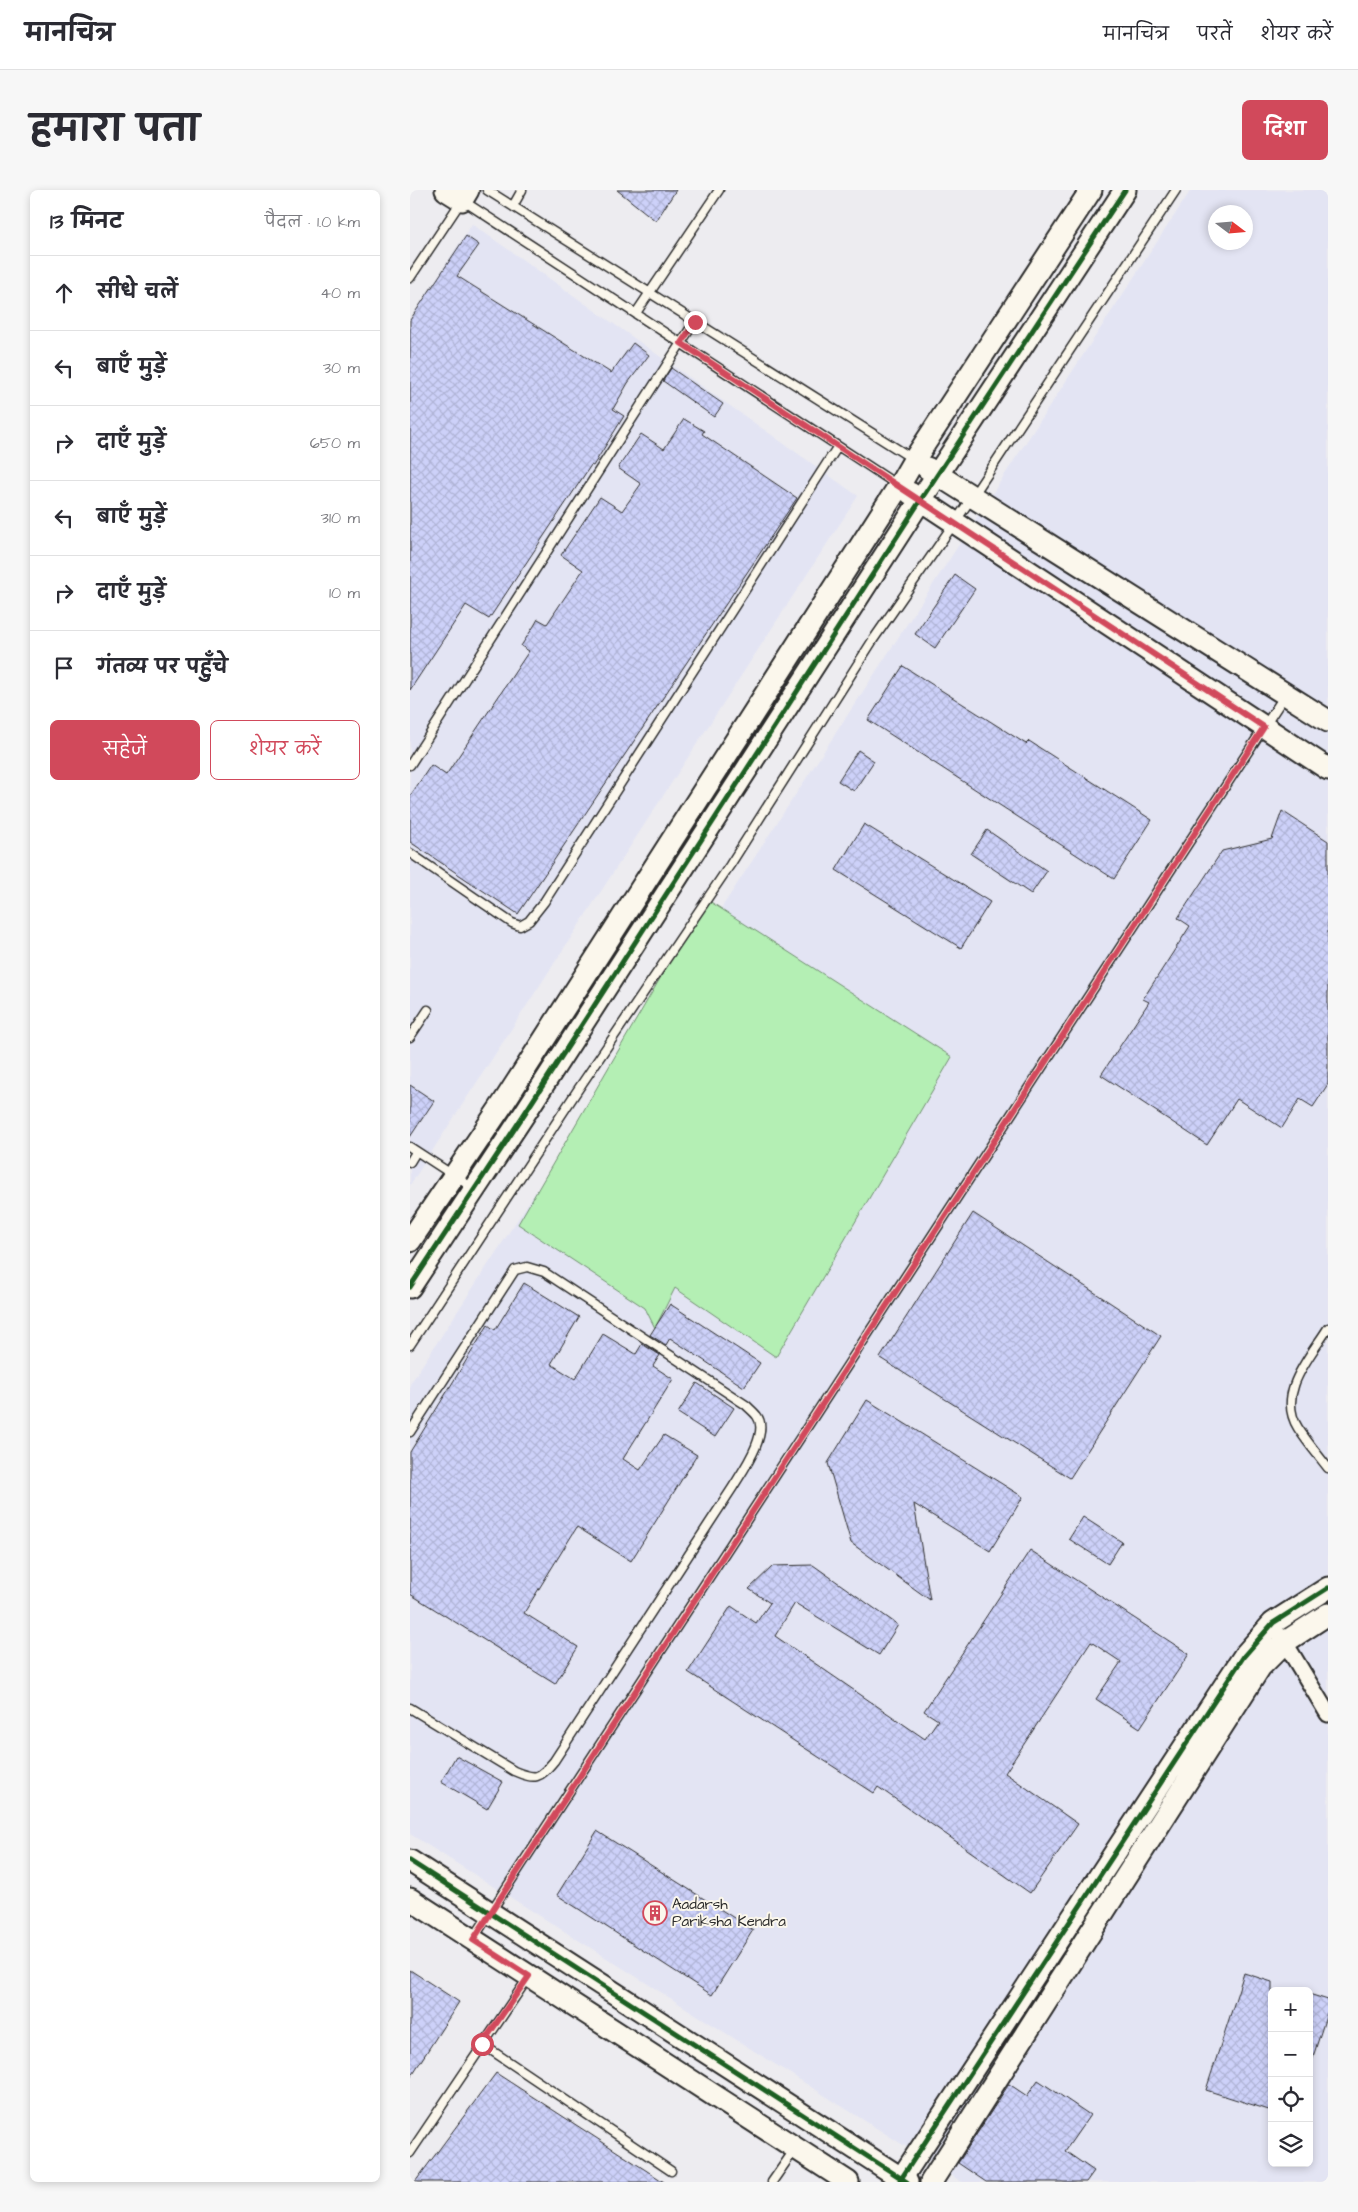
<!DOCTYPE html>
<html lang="hi">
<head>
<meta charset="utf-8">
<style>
	body { margin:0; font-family:"Architects Daughter","Playpen Sans Deva",sans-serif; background:#f7f7f7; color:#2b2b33 }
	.controls { position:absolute; right:15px; bottom:15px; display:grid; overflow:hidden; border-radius:8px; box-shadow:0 2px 8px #0003 }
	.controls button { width:45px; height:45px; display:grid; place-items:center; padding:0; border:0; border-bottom:1px solid #e1e1e2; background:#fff; color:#2b2b33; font:25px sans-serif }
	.compass { position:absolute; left:798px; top:15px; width:45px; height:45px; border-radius:50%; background:#fff; box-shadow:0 2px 8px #0003; rotate:106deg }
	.stop { position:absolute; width:15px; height:15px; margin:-11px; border:4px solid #d1495b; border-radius:50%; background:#fff }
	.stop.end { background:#d1495b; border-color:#fff; box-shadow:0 1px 5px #0008 }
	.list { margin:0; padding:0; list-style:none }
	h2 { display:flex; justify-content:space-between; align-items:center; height:65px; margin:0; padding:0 20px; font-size:21px }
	h2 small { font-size:16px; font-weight:400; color:#7c7c81 }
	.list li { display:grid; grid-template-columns:32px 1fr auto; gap:15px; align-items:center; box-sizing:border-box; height:75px; padding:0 20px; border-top:1px solid #e1e1e2 }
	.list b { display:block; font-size:19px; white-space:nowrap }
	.list em { font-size:16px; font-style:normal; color:#7c7c81 }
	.actions { display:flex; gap:10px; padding:15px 20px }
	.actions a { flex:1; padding:11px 0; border:1px solid #d1495b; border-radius:8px; text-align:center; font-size:18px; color:#d1495b }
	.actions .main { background:#d1495b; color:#fff }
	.icon { flex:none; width:28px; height:28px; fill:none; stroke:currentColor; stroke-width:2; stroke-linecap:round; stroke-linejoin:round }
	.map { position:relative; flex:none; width:918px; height:1992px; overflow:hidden; border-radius:8px }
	header { display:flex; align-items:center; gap:30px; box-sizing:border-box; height:70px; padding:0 25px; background:#fff; border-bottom:1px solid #e1e1e2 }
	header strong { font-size:24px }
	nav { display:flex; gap:28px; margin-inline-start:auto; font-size:18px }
	.intro { display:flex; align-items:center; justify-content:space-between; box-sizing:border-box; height:120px; padding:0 30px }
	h1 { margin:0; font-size:35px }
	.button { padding:12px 22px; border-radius:8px; background:#d1495b; color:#fff; font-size:18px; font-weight:700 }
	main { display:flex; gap:30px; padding:0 30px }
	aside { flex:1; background:#fff; border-radius:8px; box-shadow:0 2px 8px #0003 }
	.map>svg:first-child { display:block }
</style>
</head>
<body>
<header>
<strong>मानचित्र</strong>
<nav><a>मानचित्र</a><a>परतें</a><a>शेयर करें</a></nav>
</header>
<div class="intro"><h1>हमारा पता</h1><a class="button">दिशा</a></div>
<main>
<aside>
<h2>13 मिनट<small>पैदल · 1.0 km</small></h2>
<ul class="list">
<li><svg class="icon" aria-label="ahead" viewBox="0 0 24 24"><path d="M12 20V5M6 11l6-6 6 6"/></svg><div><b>सीधे चलें</b></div><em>40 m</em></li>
<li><svg class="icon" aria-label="left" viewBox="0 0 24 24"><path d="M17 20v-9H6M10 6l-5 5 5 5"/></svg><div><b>बाएँ मुड़ें</b></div><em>30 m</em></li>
<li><svg class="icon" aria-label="right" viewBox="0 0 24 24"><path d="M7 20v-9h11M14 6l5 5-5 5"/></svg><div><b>दाएँ मुड़ें</b></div><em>650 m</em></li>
<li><svg class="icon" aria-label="left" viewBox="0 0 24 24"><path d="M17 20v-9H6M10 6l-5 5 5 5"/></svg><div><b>बाएँ मुड़ें</b></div><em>310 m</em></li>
<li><svg class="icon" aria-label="right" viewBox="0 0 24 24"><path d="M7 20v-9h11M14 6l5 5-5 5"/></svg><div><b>दाएँ मुड़ें</b></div><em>10 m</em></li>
<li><svg class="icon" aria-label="arrive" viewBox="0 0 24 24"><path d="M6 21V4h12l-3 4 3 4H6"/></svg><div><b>गंतव्य पर पहुँचे</b></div></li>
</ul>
<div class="actions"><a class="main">सहेजें</a><a>शेयर करें</a></div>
</aside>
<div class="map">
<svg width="918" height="1992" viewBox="0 0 918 1992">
	<defs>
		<pattern id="building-cross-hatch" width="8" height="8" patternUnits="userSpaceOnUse" patternTransform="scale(1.25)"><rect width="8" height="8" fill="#cdd1f9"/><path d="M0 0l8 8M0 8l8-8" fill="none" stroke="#b0b4d6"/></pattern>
	</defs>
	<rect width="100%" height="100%" fill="#edecf0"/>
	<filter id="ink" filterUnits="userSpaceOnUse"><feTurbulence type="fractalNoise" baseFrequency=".02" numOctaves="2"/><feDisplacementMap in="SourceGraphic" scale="10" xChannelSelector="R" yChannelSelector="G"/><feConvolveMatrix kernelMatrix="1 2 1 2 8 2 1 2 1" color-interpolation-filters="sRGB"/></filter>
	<g filter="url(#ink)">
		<path fill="#e3e4f3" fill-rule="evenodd" d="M781,0H918V1992H552L0,1644V1194ZM806,22H836V52H806ZM862,1801H899V1973H862Z
			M62,34L448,306L0,995V129Z"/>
		<path fill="#b4efb4" stroke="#708d70" d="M296,709L542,867L366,1167L265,1098L245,1138L235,1118L108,1034Z"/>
		<path fill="url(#building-cross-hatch)" stroke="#2b2b2b" d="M207,0H266L246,31Z
			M56,46L69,55L47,86L201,183L223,153L239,165L218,193L203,219L214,226L183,276L181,275L79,429L56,415L0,500V130Z
			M261,178L313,214L304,227L253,191Z
			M274,229L294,241L292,244L387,308L108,724L0,652V606L21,575L36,585L119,461L111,456L124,436L128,429L137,434L173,380L151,365L190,307L212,321L231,294L208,278L231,244L254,259Z
			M545,385L565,399L525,458L505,444Z
			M493,476L616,554L619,551L742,630L704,689L458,530Z
			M448,560L464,571L444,601L428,591Z
			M872,621L918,651V894L903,917L890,909L872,938L827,909L797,955L691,885L739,812L733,809L780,736L768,728L812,661L862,649Z
			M454,634L580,712L551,758L426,680Z
			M577,640L637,681L621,704L561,664Z
			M0,895L24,911L0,947Z
			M563,1023L751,1146L660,1288L470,1168Z
			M114,1093L169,1127L141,1174L165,1189L193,1144L226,1164L232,1154L250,1165L243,1176L263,1189L213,1269L230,1280L254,1245L287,1265L221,1371L167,1337L114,1423L168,1457L145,1494L0,1404V1262L78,1135L85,1140Z
			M260,1114L350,1173L334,1197L260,1148L256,1155L240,1145Z
			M287,1193L324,1218L305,1247L268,1223Z
			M457,1210L613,1307L580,1361L504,1314L520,1410L441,1353L418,1273Z
			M673,1327L712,1352L698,1374L659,1349Z
			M620,1360L779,1464L730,1538L686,1509L711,1472L681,1452L595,1583L668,1634L620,1703L468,1597L464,1603L278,1482L321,1416L346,1433L360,1413L339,1399L363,1376L403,1375L488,1435L469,1465L385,1413L365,1446L515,1549L528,1530L514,1521Z
			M46,1566L93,1592L77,1619L31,1592Z
			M187,1641L343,1740L302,1805L147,1705Z
			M0,1780L49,1812L0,1888Z
			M834,1783L862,1792V1921L796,1900Z
			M899,1804L918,1810V1820L902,1870H899Z
			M86,1883L254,1992H5Z
			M628,1890L680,1925L655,1961L684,1981L676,1992H576L548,1973L599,1894L617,1906Z"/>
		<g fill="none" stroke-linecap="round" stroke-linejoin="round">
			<g stroke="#2b2b2b" stroke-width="11">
				<path id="lane" d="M77,0L503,269
					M103,16L112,0
					M0,88L52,10L489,296
					M226,123L309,0
					M0,575L285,131
					M0,663L102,733L110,736L119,731L134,712L428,256
					M0,847L18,820
					M0,957L63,998
					M0,972L6,962
					M918,1138C900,1167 866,1203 888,1238C897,1252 908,1265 918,1278
					M0,1155L169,898L320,675L463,450L563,306L766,0
					M0,1242L105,1080L117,1077L134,1082L336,1215C340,1219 344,1222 347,1226C360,1243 332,1282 323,1297L144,1571C129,1589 126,1590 104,1581L0,1518
					M63,1749L875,505
					M72,1854L261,1981
					M0,1963L118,1788
					M362,1992L385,1959"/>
			</g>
			<g stroke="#2b2b2b" stroke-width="19">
				<path id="street" d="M871,1446L918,1524"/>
			</g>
			<g stroke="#2b2b2b" stroke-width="25">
				<path id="secondary" d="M36,0L52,10L58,0
					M517,278L918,531
					M500,303L918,579
					M0,1051L94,912L489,296L504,270L681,0
					M0,1097L113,926L510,311L715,0
					M0,1671L497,1992
					M0,1709L438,1992
					M489,1992L834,1466L863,1433L918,1398
					M521,1992L850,1477L875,1452L918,1424"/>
			</g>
			<use href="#lane" stroke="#fbf7ec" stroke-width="8"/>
			<use href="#street" stroke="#fbf7ec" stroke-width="15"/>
			<use href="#secondary" stroke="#fbf7ec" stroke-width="21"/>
			<g stroke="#fbf7ec" stroke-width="8">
				<path id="cycleway" d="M0,1097L113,926L510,311L715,0
					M0,1671L497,1992
					M489,1992L834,1466L863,1433L918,1398"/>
			</g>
			<use href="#cycleway" stroke="#1b5e20" stroke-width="5"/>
		</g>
	</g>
	<g fill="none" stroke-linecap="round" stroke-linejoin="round" filter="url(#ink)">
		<path stroke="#d1495b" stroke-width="6" d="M72,1854L119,1786L63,1750L854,537L271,153L285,132"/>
	</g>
	<defs>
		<g id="building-ring" transform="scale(1.25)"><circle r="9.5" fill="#fbf7ec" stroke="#d1495b" stroke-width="1.5"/><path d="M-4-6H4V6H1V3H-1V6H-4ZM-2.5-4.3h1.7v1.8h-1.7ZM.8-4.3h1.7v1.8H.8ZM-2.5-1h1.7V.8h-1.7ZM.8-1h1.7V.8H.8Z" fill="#d1495b"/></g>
	</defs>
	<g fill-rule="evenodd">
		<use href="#building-ring" x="245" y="1723"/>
	</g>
	<g text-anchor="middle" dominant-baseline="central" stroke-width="4" stroke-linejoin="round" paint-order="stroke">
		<g font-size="15" fill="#2b2b2b" stroke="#fbf7ec" text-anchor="start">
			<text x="262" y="1714">Aadarsh<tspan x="262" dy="17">Pariksha Kendra</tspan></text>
		</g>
	</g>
</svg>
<div class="controls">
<button>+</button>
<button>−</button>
<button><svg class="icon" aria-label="locate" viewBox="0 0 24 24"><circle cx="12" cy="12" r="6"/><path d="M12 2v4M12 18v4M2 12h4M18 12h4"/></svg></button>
<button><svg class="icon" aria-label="layers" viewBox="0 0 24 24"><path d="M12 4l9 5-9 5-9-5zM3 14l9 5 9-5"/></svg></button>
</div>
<svg class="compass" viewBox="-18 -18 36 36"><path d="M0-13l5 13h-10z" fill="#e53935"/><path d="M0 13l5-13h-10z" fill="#7c7c81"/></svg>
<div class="stop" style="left:72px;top:1854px"></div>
<div class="stop end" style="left:285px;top:132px"></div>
</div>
</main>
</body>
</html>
